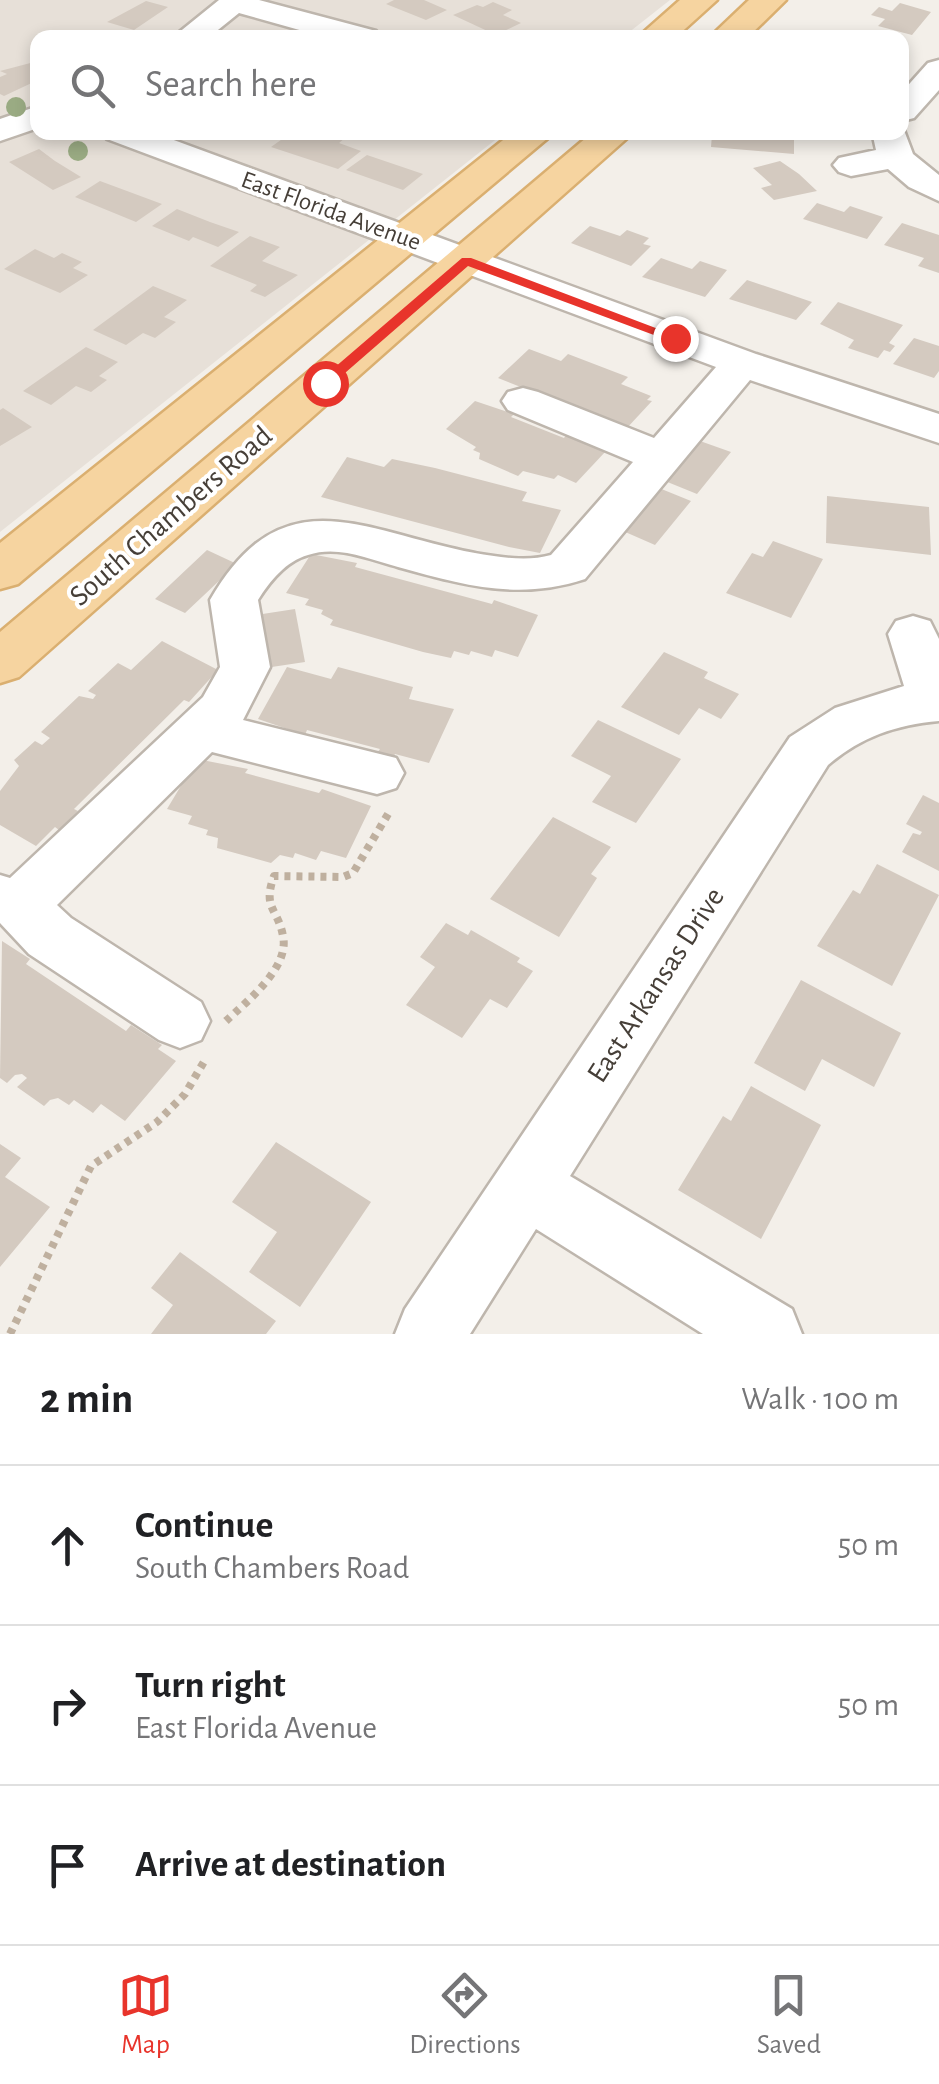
<!DOCTYPE html>
<html lang="en">
<head>
<meta charset="utf-8">
<style>
	body { margin:0; font-family:"Alegreya Sans",sans-serif; background:#f2f2f2; color:#202124 }
	.stop { position:absolute; width:30px; height:30px; margin:-22px; border:8px solid #e8342b; border-radius:50%; background:#fff }
	.stop.end { background:#e8342b; border-color:#fff; box-shadow:0 2px 10px #0008 }
	.list { margin:0; padding:0; list-style:none }
	h2 { display:flex; justify-content:space-between; align-items:center; height:130px; margin:0; padding:0 40px; font-size:42px }
	h2 small { font-size:32px; font-weight:400; color:#757577 }
	.list li { display:grid; grid-template-columns:65px 1fr auto; gap:30px; align-items:center; box-sizing:border-box; height:160px; padding:0 40px; border-top:2px solid #e0e0e0 }
	.list b { display:block; font-size:38px; white-space:nowrap }
	.list p { margin:0; font-size:32px; white-space:nowrap; color:#757577 }
	.list em { font-size:32px; font-style:normal; color:#757577 }
	.icon { flex:none; width:55px; height:55px; fill:none; stroke:currentColor; stroke-width:2; stroke-linecap:round; stroke-linejoin:round }
	.map { position:relative; flex:none; width:939px; height:1334px; overflow:hidden }
	.search { position:absolute; background:#fff; box-shadow:0 5px 15px #0003; left:30px; right:30px; top:30px; height:110px; display:flex; align-items:center; gap:25px; box-sizing:border-box; padding:0 35px; border-radius:20px; color:#757577; font-size:38px }
	.sheet { height:610px; background:#fff }
	nav { display:flex; justify-content:space-around; align-items:center; box-sizing:border-box; height:140px; border-top:2px solid #e0e0e0; background:#fff; font-size:28px; color:#757577 }
	nav a { display:grid; justify-items:center; gap:5px }
	nav .on { color:#e8342b }
	.map>svg:first-child { display:block }
</style>
</head>
<body>
<div class="map">
<svg width="939" height="1334" viewBox="0 0 939 1334">
	<rect width="100%" height="100%" fill="#f3efe9"/>
	<path fill="#e7e0d8" d="M0,0H670L623,37L38,38V132L504,133L0,532Z"/>
	<path fill="#d4cac0" d="M394,0H424L447,10L426,20L386,4Z
		M146,1L168,7L134,30L107,22Z
		M493,2L512,10L503,15L521,23L496,35L453,15L477,5L483,7Z
		M900,3L931,12L912,35L878,26L885,19L871,15L879,7L892,11Z
		M38,61V80L4,96L0,94V77L7,74L0,71Z
		M292,132L320,137L328,132L345,138L339,143L361,151L338,169L271,147Z
		M737,132H782V139L794,140V154L711,147L712,134L737,136Z
		M39,149L55,161L81,177L53,190L9,162Z
		M367,155L423,174L403,190L346,170Z
		M780,161L799,174L817,191L774,200L761,188L772,185L753,168Z
		M100,181L162,204L136,222L75,197Z
		M817,203L844,212L850,206L883,217L867,239L803,219Z
		M177,209L210,222L239,232L218,247L193,237L189,241L152,226Z
		M902,223L939,235V273L918,266L924,258L884,245Z
		M590,226L620,236L627,230L649,238L643,244L651,246L631,266L571,243Z
		M250,236L280,247L262,261L298,275L265,297L250,291L257,285L210,266Z
		M35,249L54,258L62,253L82,262L73,268L88,275L60,293L4,269Z
		M661,258L692,269L700,261L727,270L705,297L642,277Z
		M747,280L780,291L812,302L796,320L729,299Z
		M153,286L187,300L164,317L176,322L155,338L143,333L126,345L93,330Z
		M838,302L903,325L889,343L895,346L890,352L884,350L878,358L848,348L854,340L820,324Z
		M914,338L939,346V371L934,378L893,364Z
		M86,347L118,362L99,376L107,380L91,392L76,386L51,405L23,391Z
		M529,349L561,361L568,354L628,377L621,384L651,396L647,400L652,401L626,429L498,378Z
		M475,401L514,414L511,417L564,438L566,435L606,451L576,483L558,475L554,479L523,471L518,476L479,459L480,453L473,450L476,447L446,429Z
		M3,408L32,427L0,446V410Z
		M700,441L731,452L697,494L665,481Z
		M347,457L384,467L392,459L435,468L527,492L522,501L561,510L540,553L509,547L321,497Z
		M659,488L691,501L655,545L623,531Z
		M827,496L929,507L931,555L826,543Z
		M773,541L823,559L791,618L726,593L752,553L763,557Z
		M207,550L237,564L185,613L155,599Z
		M311,554L357,563L355,567L492,604L494,600L538,615L518,657L495,650L492,657L471,651L469,655L454,651L451,658L423,652L330,625L333,620L321,614L323,610L305,605L309,599L286,593Z
		M295,609L305,662L265,668L256,615Z
		M162,641L218,670L189,702L184,700L74,809L78,811L59,830L55,827L36,846L0,825V791L19,766L14,760L35,741L42,745L50,738L41,732L79,696L93,699L96,695L88,691L118,663L131,670Z
		M664,652L708,672L704,678L739,694L721,719L699,708L679,735L621,707Z
		M287,667L331,679L338,667L413,687L409,699L454,709L429,763L395,754L393,758L377,753L380,749L307,730L305,735L258,719Z
		M598,720L681,759L636,823L592,802L611,776L571,756Z
		M197,759L248,769L245,773L319,793L322,789L371,806L346,858L321,851L316,860L295,853L293,858L280,855L271,863L217,848L218,838L206,835L208,830L188,824L192,816L167,809Z
		M923,795L939,803V871L902,852L913,833L920,835L922,832L906,824Z
		M553,817L611,847L591,874L597,878L559,937L490,899Z
		M877,864L939,895L892,986L817,946L853,890L860,894Z
		M446,923L468,935L471,930L520,958L517,962L533,971L507,1008L490,999L462,1038L406,1005L435,967L420,957Z
		M2,941L30,959L26,964L126,1031L131,1025L162,1045L158,1049L176,1061L125,1121L101,1104L93,1113L74,1100L69,1105L58,1098L50,1100L44,1106L17,1087L27,1078L22,1074L15,1075L7,1083L0,1078Z
		M801,980L901,1033L874,1087L822,1059L805,1091L754,1063Z
		M751,1086L821,1125L761,1239L678,1190L723,1116L731,1121Z
		M276,1142L371,1202L300,1307L249,1272L277,1232L232,1202Z
		M0,1144L21,1158L5,1177L50,1207L0,1267Z
		M180,1252L276,1321L266,1334H151L173,1305L151,1288Z"/>
	<g fill="none" stroke-linecap="round" stroke-linejoin="round">
		<g stroke="#beb6ad" stroke-width="5">
			<path id="minor" d="M219,0H259L376,31L380,38H328L239,13L208,38H172Z
				M939,60V90L914,118L902,121V92L928,63Z
				M38,106V128L0,141V119Z
				M902,125L913,154L939,175V201L909,187L888,169L851,176L839,172L833,165L839,158L876,150L872,132H902Z
				M102,132H152L756,354L939,414V443L750,380L585,579C518,601 463,585 398,567C368,559 338,545 308,555C286,561 270,581 258,600L270,667L243,720L396,758L404,773L396,788L377,794L212,752L57,905L71,918L201,1002L210,1021L201,1040L180,1048L159,1040L29,954L0,923V875L10,878L203,697L220,667L210,600C283,473 363,532 475,553C499,557 527,562 551,555L633,462L508,410L502,401L508,392L523,388L538,392L654,438L716,367L107,139Z
				M913,616L930,621L939,639V721C895,725 861,737 828,765L570,1176L792,1309L802,1334H703L536,1229L470,1334H395L405,1309L790,737L835,708L904,686L888,634L896,621Z"/>
		</g>
		<g stroke="#daaf70" stroke-width="5">
			<path id="major" d="M680,0H717L675,38H637Z
				M749,0H786L747,38H709Z
				M513,132H555L18,584L0,589V543Z
				M593,132H634L19,677L0,683V632Z"/>
		</g>
		<path stroke="#bfb09f" stroke-width="8" stroke-dasharray="6 6" stroke-linecap="butt" d="M226,1021C246,1002 290,968 283,936C278,908 262,909 274,876L343,877L353,873L391,809
			M10,1334L91,1166L157,1122L185,1094L205,1060"/>
		<use href="#minor" fill="#fff" fill-rule="evenodd"/>
		<use href="#major" fill="#f6d4a0" fill-rule="evenodd"/>
	</g>
	<g fill="#9aab83">
		<circle cx="16" cy="107" r="10"/>
		<circle cx="78" cy="151" r="10"/>
	</g>
	<path fill="#e8342b" d="M462,258H471L682,338L670,341L468,266L330,386H320V380Z"/>
	<g text-anchor="middle" dominant-baseline="central" stroke-width="8" stroke-linejoin="round" paint-order="stroke">
		<g font-size="25" fill="#463f38" stroke="#fff">
			<text transform="translate(331 211) rotate(20)">East Florida Avenue</text>
		</g>
		<g font-size="30" fill="#463f38" stroke="#fff">
			<text transform="translate(171 516) rotate(-41)">South Chambers Road</text>
			<text transform="translate(656 985) rotate(-57)">East Arkansas Drive</text>
		</g>
	</g>
</svg>
<div class="stop" style="left:325px;top:383px"></div>
<div class="stop end" style="left:675px;top:338px"></div>
<div class="search"><svg class="icon" aria-label="search" viewBox="0 0 24 24"><circle cx="10" cy="10" r="6"/><path d="M15 15l6 6"/></svg>Search here</div>
</div>
<section class="sheet">
<h2>2 min<small>Walk · 100 m</small></h2>
<ul class="list">
<li><svg class="icon" aria-label="ahead" viewBox="0 0 24 24"><path d="M12 20V5M6 11l6-6 6 6"/></svg><div><b>Continue</b><p>South Chambers Road</p></div><em>50 m</em></li>
<li><svg class="icon" aria-label="right" viewBox="0 0 24 24"><path d="M7 20v-9h11M14 6l5 5-5 5"/></svg><div><b>Turn right</b><p>East Florida Avenue</p></div><em>50 m</em></li>
<li><svg class="icon" aria-label="arrive" viewBox="0 0 24 24"><path d="M6 21V4h12l-3 4 3 4H6"/></svg><div><b>Arrive at destination</b></div></li>
</ul>
</section>
<nav>
<a class="on"><svg class="icon" aria-label="map" viewBox="0 0 24 24"><path d="M3 6l6-2 6 2 6-2v14l-6 2-6-2-6 2zM9 4v14M15 6v14"/></svg>Map</a>
<a><svg class="icon" aria-label="directions" viewBox="0 0 24 24"><path d="M12 3l9 9-9 9-9-9zM9 14v-3h6M13 9l2 2-2 2"/></svg>Directions</a>
<a><svg class="icon" aria-label="saved" viewBox="0 0 24 24"><path d="M7 4h10v16l-5-4-5 4z"/></svg>Saved</a>
</nav>
</body>
</html>
